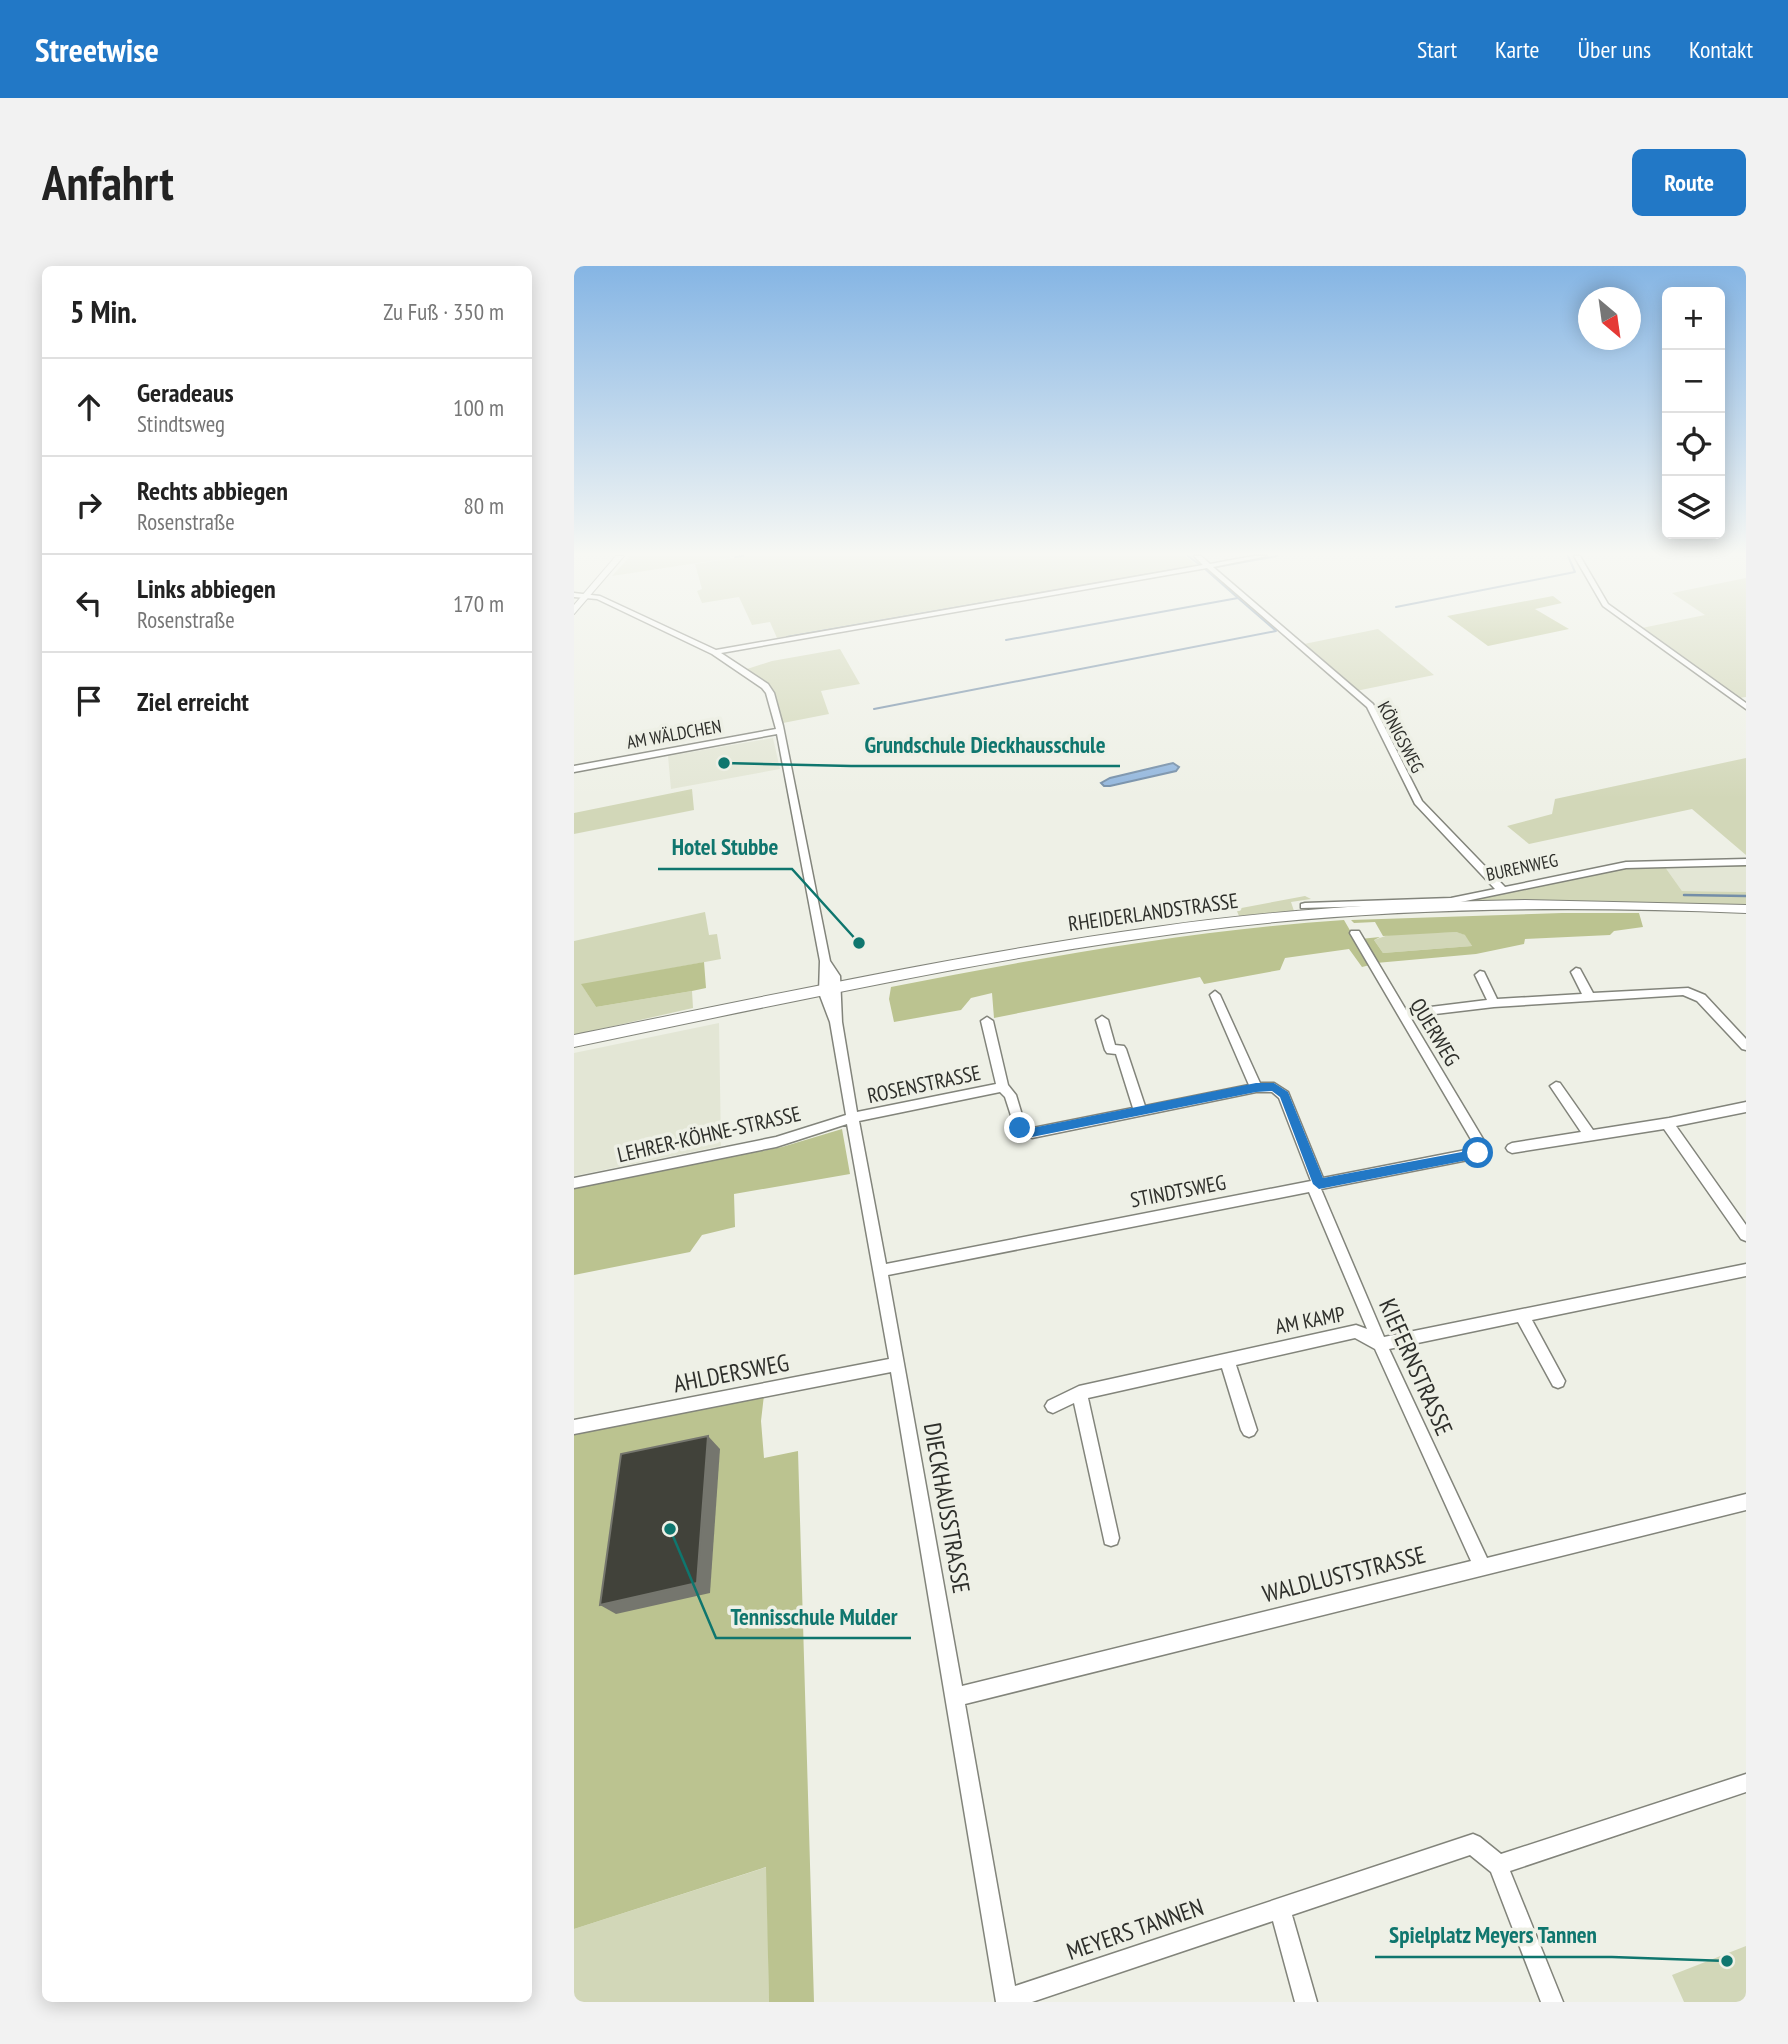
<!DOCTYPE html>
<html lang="de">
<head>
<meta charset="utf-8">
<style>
	body { margin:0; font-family:"PT Sans Narrow",sans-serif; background:#f2f2f2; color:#222 }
	.controls { position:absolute; right:21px; top:21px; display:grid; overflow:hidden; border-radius:10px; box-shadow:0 4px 18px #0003 }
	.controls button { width:63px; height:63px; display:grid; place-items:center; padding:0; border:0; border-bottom:2px solid #e0e0e0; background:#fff; color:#222; font:35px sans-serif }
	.compass { position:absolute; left:1004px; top:21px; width:63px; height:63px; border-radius:50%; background:#fff; box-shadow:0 4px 18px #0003; rotate:151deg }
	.stop { position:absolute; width:21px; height:21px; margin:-16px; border:5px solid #2278c6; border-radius:50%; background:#fff }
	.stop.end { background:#2278c6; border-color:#fff; box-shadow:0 2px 7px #0008 }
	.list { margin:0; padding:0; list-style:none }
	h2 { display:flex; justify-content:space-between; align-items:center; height:91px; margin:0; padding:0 28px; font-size:30px }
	h2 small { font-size:23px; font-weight:400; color:#767676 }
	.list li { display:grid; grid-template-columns:46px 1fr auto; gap:21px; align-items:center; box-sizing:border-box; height:98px; padding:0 28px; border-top:2px solid #e0e0e0 }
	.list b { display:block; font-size:26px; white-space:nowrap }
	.list p { margin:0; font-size:23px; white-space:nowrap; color:#767676 }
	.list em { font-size:23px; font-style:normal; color:#767676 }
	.icon { flex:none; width:38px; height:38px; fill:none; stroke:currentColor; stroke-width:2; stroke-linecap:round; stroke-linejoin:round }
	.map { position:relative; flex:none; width:1172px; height:1736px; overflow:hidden; border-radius:10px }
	header { display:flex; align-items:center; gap:42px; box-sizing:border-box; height:98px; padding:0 35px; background:#2278c6; color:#fff }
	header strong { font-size:33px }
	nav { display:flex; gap:38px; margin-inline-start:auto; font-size:24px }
	.intro { display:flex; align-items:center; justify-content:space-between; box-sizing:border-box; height:168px; padding:0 42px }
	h1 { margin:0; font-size:49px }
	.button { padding:18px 32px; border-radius:10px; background:#2278c6; color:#fff; font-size:24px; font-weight:700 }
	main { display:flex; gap:42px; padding:0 42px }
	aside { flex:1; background:#fff; border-radius:10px; box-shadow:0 4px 18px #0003 }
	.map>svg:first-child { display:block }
</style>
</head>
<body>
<header>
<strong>Streetwise</strong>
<nav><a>Start</a><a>Karte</a><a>Über uns</a><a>Kontakt</a></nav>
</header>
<div class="intro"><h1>Anfahrt</h1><a class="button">Route</a></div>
<main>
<aside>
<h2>5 Min.<small>Zu Fuß · 350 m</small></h2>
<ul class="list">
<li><svg class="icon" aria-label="ahead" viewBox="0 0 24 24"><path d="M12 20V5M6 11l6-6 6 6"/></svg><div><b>Geradeaus</b><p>Stindtsweg</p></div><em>100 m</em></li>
<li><svg class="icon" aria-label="right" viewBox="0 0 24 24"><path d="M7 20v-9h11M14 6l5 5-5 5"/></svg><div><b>Rechts abbiegen</b><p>Rosenstraße</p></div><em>80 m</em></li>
<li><svg class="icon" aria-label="left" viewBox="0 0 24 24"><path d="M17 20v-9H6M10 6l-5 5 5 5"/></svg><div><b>Links abbiegen</b><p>Rosenstraße</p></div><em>170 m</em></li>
<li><svg class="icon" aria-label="arrive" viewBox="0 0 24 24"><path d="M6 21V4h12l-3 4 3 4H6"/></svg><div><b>Ziel erreicht</b></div></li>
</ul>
</aside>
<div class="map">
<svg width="1172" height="1736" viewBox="0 0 1172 1736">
	<rect width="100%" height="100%" fill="#eef0e6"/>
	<path fill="#e3e6d5" d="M199,472L206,503L97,523L94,490Z
		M1091,601H1172V626L1108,625Z
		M145,757L147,880L0,910V787Z"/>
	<path fill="#d2d7b8" d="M56,290H156V292L38,310Z
		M172,290H611L623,299L203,372L196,356L178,359L165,331L128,337L123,325L128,323L121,298Z
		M1172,312V431L1165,432L1063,363L1131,349L1098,327Z
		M804,363L860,409L782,425L730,378Z
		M266,383L286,418L247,425L255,448L209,457L199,424L173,403L198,395Z
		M1172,492V589L1118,543L955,578L933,560L978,548L981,533Z
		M118,523L120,544L0,568V547Z
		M1172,598V601H1091L1108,625L1172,626V640L1051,636H882L1052,600Z
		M731,630L737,633L717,636L720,645L665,650L662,643Z
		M131,646L135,669L143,668L147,693L8,719L22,741L118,725L119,742L0,769V675Z
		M882,666L892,669L898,680L809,687L800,674L817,668Z
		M193,1601L195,1736H0V1663Z
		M1172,1680V1736H1110L1098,1709Z"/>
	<path fill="#bbc390" d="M979,330L988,337L961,343L995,363L914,380L873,350Z
		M988,647H1065L1069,661L1040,665L1036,669L951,673L950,678L902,688L802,697L786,673L806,671L800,674L809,687L898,680L891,669L882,666L809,670L801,656L780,657L777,654Z
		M770,654L796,699L788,701L775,683L711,692L706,704L630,718L626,711L420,752L418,727L397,732L387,744L320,756L315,733L317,721C466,692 617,664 770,654Z
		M130,696L132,722L118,725L22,741L7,718Z
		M268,863L276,908L160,928L161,961L128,969L116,986L0,1009V922L208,881Z
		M190,1129L187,1155L190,1192L224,1185L240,1736H195L192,1601L0,1663V1169Z"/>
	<path fill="#92b6dd" stroke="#748ea8" stroke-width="2" d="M599,497L605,501L602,505L536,520H530L527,517L536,512Z"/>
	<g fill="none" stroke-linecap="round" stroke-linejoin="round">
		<path stroke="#748ea8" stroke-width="2" d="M614,290L626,299
			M161,291L169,290
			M645,296L678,290
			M642,301L703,290
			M494,326L604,307
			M822,341L1001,306L994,290
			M213,371L616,301
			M432,374L664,332L630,302
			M300,443L702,365L664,332"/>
		<path stroke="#748ea8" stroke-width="2.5" d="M1110,629L1172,630"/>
		<g stroke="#82847b" stroke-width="3">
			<path id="minor" d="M620,290H627L636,298L680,290H693L639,301L799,438L848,535L931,621L1052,596L1172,593V599L1052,602L877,638L727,642V638L731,637L877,632L921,623L841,538L793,441L633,302L147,387L194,418L200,427L209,460L256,695L266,710L268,756L283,846L422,818L407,755L413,751L419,755L434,819L442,829L451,859L459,862L559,842L542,788L533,787L531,784L522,754L528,750L534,754L541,779L550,780L552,783L571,840L675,819L636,729L641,725L646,729L686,817H700L714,826L749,912L902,882L776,667L777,665H785L832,744L913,734L901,709L906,705L910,706L923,733L1008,728L997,706L1002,702L1006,703L1019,727L1114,722L1131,729L1172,773V784L1168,783L1123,735L1109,729L920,741L836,751L915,883L908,890L904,892L747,923L810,1071L1172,998V1010L958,1054L991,1115L989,1120L984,1122L979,1120L944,1056L815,1083L913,1292L1172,1228V1244L391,1438L441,1720L899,1568L906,1571L927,1588L1172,1508V1526L936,1605L989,1736H967L917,1606L896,1589L718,1649L743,1736H721L699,1655L458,1736H422L317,1106L0,1168V1154L315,1093L273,858L202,881L0,922V912L202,871L272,849L256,756L245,727L246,695L203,468L0,506V500L202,463L192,427L188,422L138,388L23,333L0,331V327L26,330L142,384L629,299ZM426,826L431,831L442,865L458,872L682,826H698L705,832L737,915L312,998L285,855ZM735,926L793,1063L782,1059L505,1120L474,1135L471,1140L474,1145L479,1147L500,1137L531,1278L537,1280L543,1278L545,1272L514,1132L648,1102L667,1164L670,1169L675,1171L680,1169L683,1164L662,1099L781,1072L801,1083L897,1295L388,1420L314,1009Z
				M1000,290H1006L1034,338L1172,437V443L1029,340Z
				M982,816L986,817L1019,864L1095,852L1172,836V846L1102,860L1172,959V975L1167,973L1090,863L938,887L934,885L932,882L934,879L938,877L1007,866L976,820Z"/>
		</g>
		<g stroke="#82847b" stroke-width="2">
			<path id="tertiary" d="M42,290H50L0,348V339Z"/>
		</g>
		<g stroke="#82847b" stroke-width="2">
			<path id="secondary" d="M951,634L1172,639V647C1000,640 827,641 655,661C435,687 217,736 0,781V769C194,730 387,688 582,661C705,643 828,636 951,634Z"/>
		</g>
		<use href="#minor" fill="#fff" fill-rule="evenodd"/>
		<use href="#tertiary" fill="#fff" fill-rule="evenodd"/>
		<use href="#secondary" fill="#fff" fill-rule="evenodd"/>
	</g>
	<path fill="#75766e" d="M134,1170L146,1183L136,1327L42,1348L26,1339Z"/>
	<path fill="#41423a" stroke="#75766e" stroke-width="2" d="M134,1170L123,1317L26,1339L47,1188Z"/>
	<linearGradient id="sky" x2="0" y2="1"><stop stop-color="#85b5e4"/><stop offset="0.54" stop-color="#f7f8f4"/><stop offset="1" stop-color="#f7f8f4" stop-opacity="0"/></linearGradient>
	<rect width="1172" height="533" fill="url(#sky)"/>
	<path fill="#2278c6" d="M682,817H700L714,826L749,912L904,883L909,887L904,892L745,923L739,918L706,831L698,825L682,826L458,871L441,862L446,858L458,862Z"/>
	<g text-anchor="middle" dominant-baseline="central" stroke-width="7" stroke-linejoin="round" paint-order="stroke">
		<g font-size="18" fill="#2e2f2b" stroke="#eef0e6">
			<text transform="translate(100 468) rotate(-10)">AM WÄLDCHEN</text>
			<text transform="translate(827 471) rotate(62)">KÖNIGSWEG</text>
			<text transform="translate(948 601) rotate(-12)">BURENWEG</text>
		</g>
		<g font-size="21" fill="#2e2f2b" stroke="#eef0e6">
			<text transform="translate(579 646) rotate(-8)">RHEIDERLANDSTRASSE</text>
			<text transform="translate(861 766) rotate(59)">QUERWEG</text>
			<text transform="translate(350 818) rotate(-12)">ROSENSTRASSE</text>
			<text transform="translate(135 868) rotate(-13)">LEHRER-KÖHNE-STRASSE</text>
			<text transform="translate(604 925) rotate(-11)">STINDTSWEG</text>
			<text transform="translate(736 1054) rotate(-11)">AM KAMP</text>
		</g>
		<g font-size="24" fill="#2e2f2b" stroke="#eef0e6">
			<text transform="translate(842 1101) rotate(66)">KIEFERNSTRASSE</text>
			<text transform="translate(157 1107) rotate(-11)">AHLDERSWEG</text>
			<text transform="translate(373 1242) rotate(80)">DIECKHAUSSTRASSE</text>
			<text transform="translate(770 1308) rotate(-14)">WALDLUSTSTRASSE</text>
			<text transform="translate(561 1663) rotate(-19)">MEYERS TANNEN</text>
		</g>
	</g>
	<path fill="none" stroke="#0f766e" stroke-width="2.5" d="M150 497L277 500H546M285 677L218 603H84M96 1263L142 1372H337M1153 1695L1038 1691H801"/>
	<g fill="#0f766e" stroke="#eef0e6" stroke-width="2.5">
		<circle cx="150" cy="497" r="7"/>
		<circle cx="285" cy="677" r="7"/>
		<circle cx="96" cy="1263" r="7"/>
		<circle cx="1153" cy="1695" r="7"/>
	</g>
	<g font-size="23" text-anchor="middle" font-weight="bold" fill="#0f766e" stroke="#eef0e6" stroke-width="7" stroke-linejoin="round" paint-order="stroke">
		<text x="411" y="487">Grundschule Dieckhausschule</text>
		<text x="151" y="589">Hotel Stubbe</text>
		<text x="240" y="1359">Tennisschule Mulder</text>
		<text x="919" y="1677">Spielplatz Meyers Tannen</text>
	</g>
</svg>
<div class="controls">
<button>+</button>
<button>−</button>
<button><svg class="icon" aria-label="locate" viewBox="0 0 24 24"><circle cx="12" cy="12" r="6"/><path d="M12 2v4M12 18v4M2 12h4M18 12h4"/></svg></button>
<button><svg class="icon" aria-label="layers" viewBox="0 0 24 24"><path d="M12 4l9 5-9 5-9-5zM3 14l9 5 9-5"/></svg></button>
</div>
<svg class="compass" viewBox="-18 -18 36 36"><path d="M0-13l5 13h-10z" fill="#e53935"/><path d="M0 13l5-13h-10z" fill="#767676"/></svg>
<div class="stop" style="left:904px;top:887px"></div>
<div class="stop end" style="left:446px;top:862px"></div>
</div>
</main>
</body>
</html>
